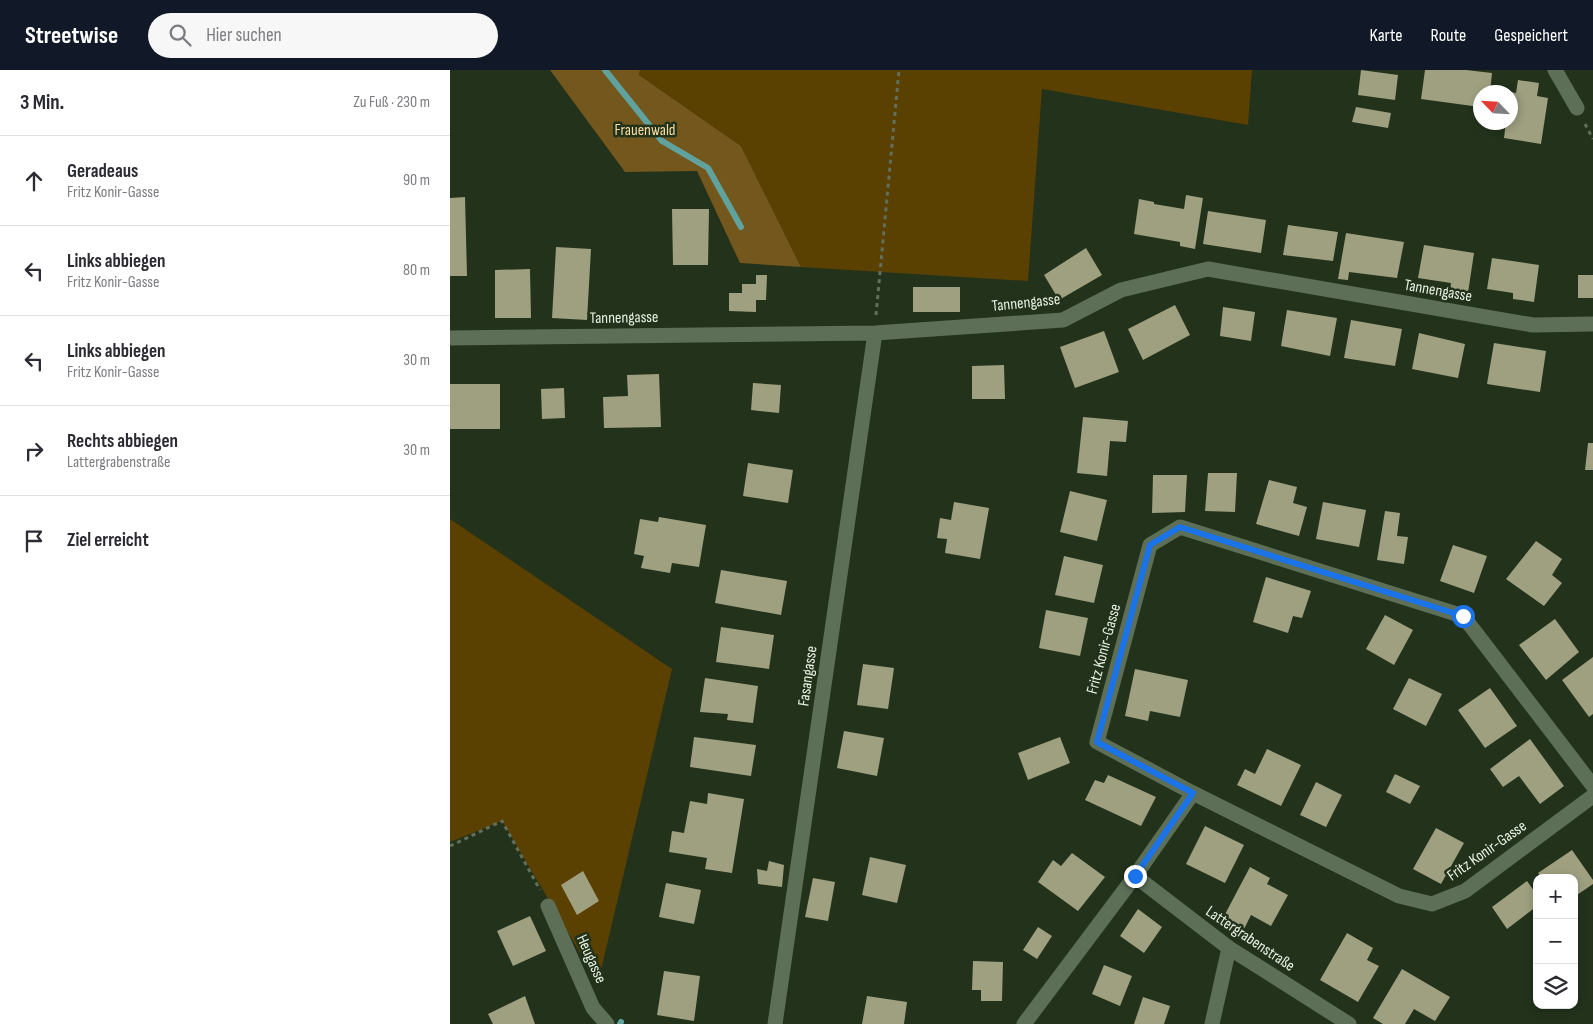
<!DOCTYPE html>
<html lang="de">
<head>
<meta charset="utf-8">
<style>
	body { margin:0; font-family:"Sofia Sans Condensed",sans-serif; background:#f7f7f7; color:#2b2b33 }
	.controls { position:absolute; right:15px; bottom:15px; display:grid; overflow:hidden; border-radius:10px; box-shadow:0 2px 8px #0003 }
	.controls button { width:45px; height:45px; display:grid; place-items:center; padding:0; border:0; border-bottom:1px solid #e1e1e2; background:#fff; color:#2b2b33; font:25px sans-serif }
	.compass { position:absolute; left:1023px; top:15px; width:45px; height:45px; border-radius:50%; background:#fff; box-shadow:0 2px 8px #0003; rotate:295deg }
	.stop { position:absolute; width:15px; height:15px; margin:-11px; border:4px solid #1a73e8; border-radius:50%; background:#fff }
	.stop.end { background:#1a73e8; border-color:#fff; box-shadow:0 1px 5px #0008 }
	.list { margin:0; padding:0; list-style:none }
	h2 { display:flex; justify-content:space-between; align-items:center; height:65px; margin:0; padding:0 20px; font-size:21px }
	h2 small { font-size:16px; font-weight:400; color:#7c7c81 }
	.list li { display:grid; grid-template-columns:32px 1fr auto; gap:15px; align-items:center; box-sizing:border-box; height:90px; padding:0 20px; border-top:1px solid #e1e1e2 }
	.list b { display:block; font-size:19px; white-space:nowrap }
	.list p { margin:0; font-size:16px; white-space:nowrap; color:#7c7c81 }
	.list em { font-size:16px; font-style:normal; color:#7c7c81 }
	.icon { flex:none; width:28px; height:28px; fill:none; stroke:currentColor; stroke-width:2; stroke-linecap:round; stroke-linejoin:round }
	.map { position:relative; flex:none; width:1143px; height:954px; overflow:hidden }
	header { display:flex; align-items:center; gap:30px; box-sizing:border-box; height:70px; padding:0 25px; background:#111827; color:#fff }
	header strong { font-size:24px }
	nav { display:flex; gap:28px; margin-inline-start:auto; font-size:18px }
	.search { width:350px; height:45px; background:#f7f7f7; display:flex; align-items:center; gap:12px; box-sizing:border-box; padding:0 18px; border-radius:28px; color:#7c7c81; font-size:19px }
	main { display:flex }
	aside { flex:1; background:#fff }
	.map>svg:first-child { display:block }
</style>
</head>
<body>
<header>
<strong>Streetwise</strong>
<div class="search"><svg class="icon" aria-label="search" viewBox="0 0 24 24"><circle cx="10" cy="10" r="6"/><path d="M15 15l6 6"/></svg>Hier suchen</div>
<nav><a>Karte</a><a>Route</a><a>Gespeichert</a></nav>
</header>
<main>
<aside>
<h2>3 Min.<small>Zu Fuß · 230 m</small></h2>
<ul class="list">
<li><svg class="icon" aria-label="ahead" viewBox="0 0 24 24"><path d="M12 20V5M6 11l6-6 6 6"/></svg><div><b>Geradeaus</b><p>Fritz Konir-Gasse</p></div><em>90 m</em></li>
<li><svg class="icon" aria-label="left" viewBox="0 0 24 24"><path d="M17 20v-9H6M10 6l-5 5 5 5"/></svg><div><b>Links abbiegen</b><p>Fritz Konir-Gasse</p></div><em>80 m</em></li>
<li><svg class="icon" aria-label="left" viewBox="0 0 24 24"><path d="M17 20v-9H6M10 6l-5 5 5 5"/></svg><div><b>Links abbiegen</b><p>Fritz Konir-Gasse</p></div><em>30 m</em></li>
<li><svg class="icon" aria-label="right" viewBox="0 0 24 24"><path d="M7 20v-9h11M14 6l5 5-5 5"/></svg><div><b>Rechts abbiegen</b><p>Lattergrabenstraße</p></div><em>30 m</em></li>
<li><svg class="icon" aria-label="arrive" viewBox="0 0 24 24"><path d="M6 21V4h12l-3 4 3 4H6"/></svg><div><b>Ziel erreicht</b></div></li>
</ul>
</aside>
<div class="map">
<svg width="1143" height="954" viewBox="0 0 1143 954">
	<rect width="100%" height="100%" fill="#22321b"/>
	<path fill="#5a4001" d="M190,0H802L798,55L592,19L578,211L351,197L291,76L189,5Z
		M0,449L222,599L148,913L52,751L0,772Z"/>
	<path fill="#74571c" d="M100,0H190L189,5L291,76L351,197L290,193L247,101L175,102Z"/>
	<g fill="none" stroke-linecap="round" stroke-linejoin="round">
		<path stroke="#60a39e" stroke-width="6" d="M155,0L212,71L258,98L291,157
			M170,954L171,952"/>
	</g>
	<path fill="#9fa080" d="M911,0L948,5L945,30L908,25Z
		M975,0H1016L1042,3L1040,22H1030V37L971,29Z
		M1068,10L1089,13L1087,26L1098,28L1091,74L1054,68L1056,52H1060L1061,22L1066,23Z
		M906,37L941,43L938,58L902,52Z
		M736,125L753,128L745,179L730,176V172L684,164L689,129L704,132V134L734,139Z
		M15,127L17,206H0V128Z
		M222,139H259L258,195H223Z
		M758,141L816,150L811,183L753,174Z
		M838,155L888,162L883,191L833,185Z
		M896,163L954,172L947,208L899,202L898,210L888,209Z
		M974,175L1024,183L1018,223L1000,220L1001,213L968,208Z
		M106,177L141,179L137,250L102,248Z
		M636,178L652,205L609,230L594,205Z
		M1042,188L1089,195L1084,232L1063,229V223L1037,219Z
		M80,199L81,248H45V200Z
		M306,205H317L316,230H306V242L279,241V223H292V214H306Z
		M1128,205H1143V228H1128Z
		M463,217H510V242H463Z
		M725,235L740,265L693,290L678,259Z
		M773,237L805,242L801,271L770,266Z
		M837,240L887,248L880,286L831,276Z
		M901,250L952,259L945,296L894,288Z
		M654,261L669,302L625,318L610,277Z
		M969,263L1015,274L1008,308L962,299Z
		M1044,273L1096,281L1090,322L1037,314Z
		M554,295L555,329H522V296Z
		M209,304L211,357L154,358L153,327L178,326L177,305Z
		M303,313L331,315L329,343L301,340Z
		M0,314H50V359H0Z
		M114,318L115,348L92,349L91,319Z
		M633,347L678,351L676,372L660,371L657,406L627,403Z
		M1138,373H1143V400H1135Z
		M298,393L343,400L338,433L293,426Z
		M758,403H787L785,442L755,441Z
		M703,405H737L735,442L702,443Z
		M819,410L847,417L843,433L857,437L849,466L806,454Z
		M620,421L657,430L647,471L610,462Z
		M504,432L539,438L530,489L495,483L497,469L487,468L490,448L501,450Z
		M873,432L916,440L909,477L866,469Z
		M935,441L950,443L947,466L958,467L954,494L927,490Z
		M209,447L256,455L249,497L222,493L220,503L191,498L194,486L184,484L190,449L208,452Z
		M1086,471L1112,489L1102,505L1112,513L1094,536L1056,509Z
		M1003,475L1037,486L1024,523L990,511Z
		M614,486L653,495L644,533L605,525Z
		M271,500L337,511L331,545L265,533Z
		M816,507L861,521L852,548L843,546L838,563L803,552Z
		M596,540L638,548L630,586L589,578Z
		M935,545L963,560L944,595L916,579Z
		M1105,549L1129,582L1096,610L1069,575Z
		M271,557L324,565L319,599L266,592Z
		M1143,587V644L1139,647L1112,610Z
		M413,594L444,598L438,639L407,635Z
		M685,599L738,610L730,647L700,641L698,651L675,646Z
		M255,608L308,616L303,653L277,650L278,644L250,642Z
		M959,608L992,624L976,656L943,639Z
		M1040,618L1067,656L1035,678L1008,640Z
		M394,661L434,668L427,706L387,698Z
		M244,667L306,675L301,706L240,697Z
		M610,667L620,693L578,710L568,683Z
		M1080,669L1114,716L1090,734L1069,706L1053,717L1040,699Z
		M817,679L851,695L831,736L787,715L795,699L805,704Z
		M945,704L970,716L960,734L936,722Z
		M658,705L706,727L691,756L635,730L645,710L654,713Z
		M866,712L892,725L876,757L850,745Z
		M258,723L294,729L282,803L255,799L257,788L219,782L222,761L234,763L240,731L257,734Z
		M755,756L794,775L775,813L736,794Z
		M986,758L1014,773L991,814L963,799Z
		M1122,780L1143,810V814L1124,827V808H1092L1088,803Z
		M622,783L655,807L628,841L588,812L603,790L611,796Z
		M420,787L456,795L447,833L412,825Z
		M319,791L334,795L332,817L308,814L307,799L317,801Z
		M800,797L820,808L817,814L838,825L821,856L801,845L794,859L773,848Z
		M133,801L149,831L127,845L111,815Z
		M363,808L385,812L378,851L355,847Z
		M1077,811L1087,825V836L1057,859L1042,837Z
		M216,813L251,820L244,854L209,847Z
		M688,839L712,857L694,883L670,866Z
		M80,846L96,881L63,896L47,861Z
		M588,857L602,866L587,889L573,880Z
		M897,863L923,878L917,890L929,896L908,932L870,910Z
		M523,891L553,892L552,931H531V920H522Z
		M654,895L682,906L670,936L642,924Z
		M952,899L1000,927L985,951L964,939L955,954H933L923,948Z
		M214,901L250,906L244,951L207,945Z
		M75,926L85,954H43L38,944Z
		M417,926L457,932L454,954H412Z
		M693,927L720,936L714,954H684Z"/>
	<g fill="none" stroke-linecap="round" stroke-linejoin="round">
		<path stroke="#616f5b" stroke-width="3" stroke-dasharray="4 4" stroke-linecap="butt" d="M1135,54L1143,69
			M426,245L449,0
			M0,776L52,751L90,820"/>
		<path stroke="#5d6f56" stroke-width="15" d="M1105,0L1127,38
			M0,268L425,263L613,250L671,220L758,199L1083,255L1143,254
			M1143,716L1013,546L730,457L700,475L647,672L743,723L949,826L982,834L1015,821L1143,726
			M685,806L779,878L899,954
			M98,836L143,938L157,954
			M325,954L425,263
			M574,954L685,806L743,723
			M762,954L779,878"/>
	</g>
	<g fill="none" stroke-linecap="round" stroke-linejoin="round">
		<path stroke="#1a73e8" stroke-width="6" d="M685,806L743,723L647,672L700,475L730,457L1013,546"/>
	</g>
	<g text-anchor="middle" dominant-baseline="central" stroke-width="5" stroke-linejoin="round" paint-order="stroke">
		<g font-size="16" fill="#fcdca3" stroke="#22321b">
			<text x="195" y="60">Frauenwald</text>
		</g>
		<g font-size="16" fill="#e6f1e2" stroke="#22321b">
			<text transform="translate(988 221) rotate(10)">Tannengasse</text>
			<text transform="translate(576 233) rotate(-6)">Tannengasse</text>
			<text transform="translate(174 248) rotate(-1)">Tannengasse</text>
			<text transform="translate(654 579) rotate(-75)">Fritz Konir-Gasse</text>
			<text transform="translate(358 606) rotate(-82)">Fasangasse</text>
			<text transform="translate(1037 781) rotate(-35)">Fritz Konir-Gasse</text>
			<text transform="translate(800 869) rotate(34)">Lattergrabenstraße</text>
			<text transform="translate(141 889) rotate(66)">Heugasse</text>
		</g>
	</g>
</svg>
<div class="controls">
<button>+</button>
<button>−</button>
<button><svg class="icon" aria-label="layers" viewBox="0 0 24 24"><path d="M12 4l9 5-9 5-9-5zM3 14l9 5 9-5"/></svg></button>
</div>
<svg class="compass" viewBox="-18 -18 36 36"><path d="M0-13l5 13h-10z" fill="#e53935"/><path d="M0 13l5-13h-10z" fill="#7c7c81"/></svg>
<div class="stop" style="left:1013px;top:546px"></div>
<div class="stop end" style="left:685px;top:806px"></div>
</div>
</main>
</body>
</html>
